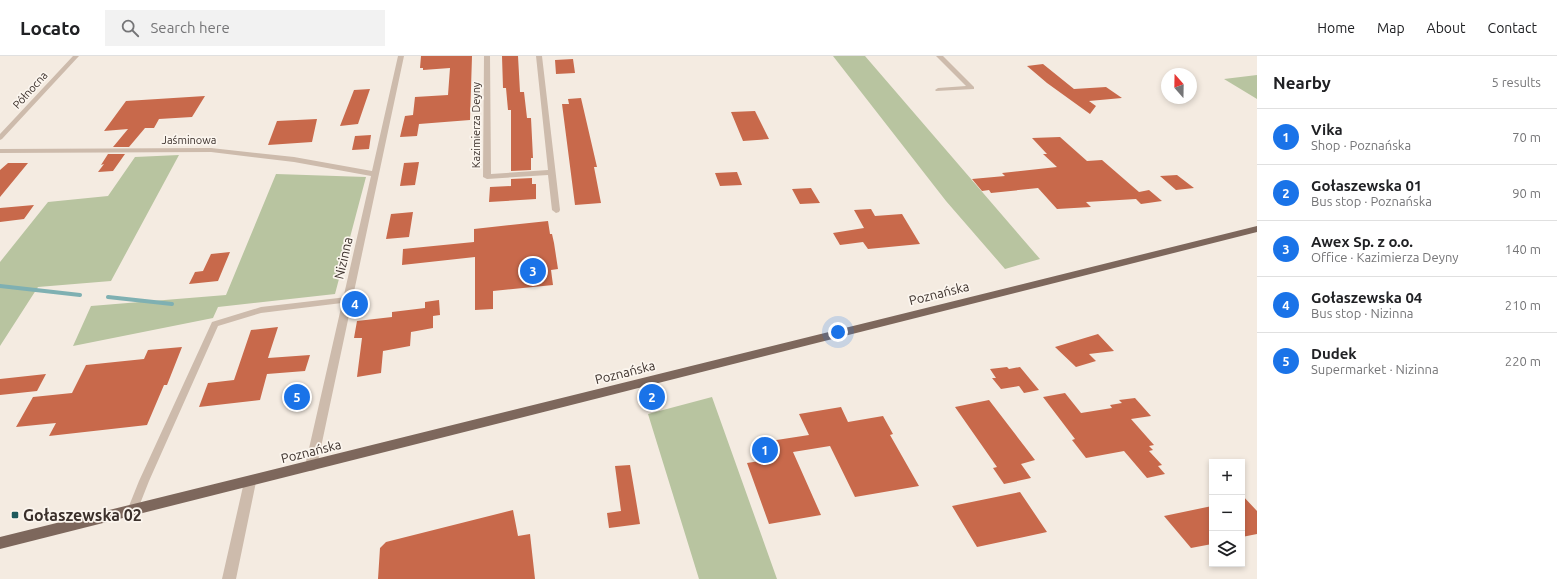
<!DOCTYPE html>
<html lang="en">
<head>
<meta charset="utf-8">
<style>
	body { margin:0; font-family:Ubuntu,sans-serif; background:#f2f2f2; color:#202124 }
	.controls { position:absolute; right:12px; bottom:12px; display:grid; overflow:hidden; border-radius:0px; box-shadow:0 2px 6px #0003 }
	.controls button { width:36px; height:36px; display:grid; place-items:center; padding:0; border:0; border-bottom:1px solid #e0e0e0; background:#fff; color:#202124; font:20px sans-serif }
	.compass { position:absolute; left:1161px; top:12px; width:36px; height:36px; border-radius:50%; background:#fff; box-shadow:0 2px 6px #0003; rotate:340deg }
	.you { position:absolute; left:838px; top:276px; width:14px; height:14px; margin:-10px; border:3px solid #fff; border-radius:50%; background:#1a73e8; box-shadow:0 0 0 6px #1a73e833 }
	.badge { display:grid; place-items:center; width:26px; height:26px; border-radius:50%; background:#1a73e8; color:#fff; font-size:13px; font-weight:700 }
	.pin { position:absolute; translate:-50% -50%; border:2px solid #fff; box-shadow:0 1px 4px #0006 }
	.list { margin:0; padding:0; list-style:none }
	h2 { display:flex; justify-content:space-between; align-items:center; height:52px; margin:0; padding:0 16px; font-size:17px }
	h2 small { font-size:13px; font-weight:400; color:#757577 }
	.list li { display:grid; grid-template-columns:26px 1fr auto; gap:12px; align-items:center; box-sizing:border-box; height:56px; padding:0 16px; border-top:1px solid #e0e0e0 }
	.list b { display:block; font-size:15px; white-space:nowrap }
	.list p { margin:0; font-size:13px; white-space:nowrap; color:#757577 }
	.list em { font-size:13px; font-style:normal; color:#757577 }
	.icon { flex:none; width:22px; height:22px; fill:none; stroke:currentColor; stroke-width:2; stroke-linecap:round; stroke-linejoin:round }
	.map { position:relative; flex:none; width:1257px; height:523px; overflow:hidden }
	header { display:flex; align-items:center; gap:24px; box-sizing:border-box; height:56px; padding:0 20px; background:#fff; border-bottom:1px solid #e0e0e0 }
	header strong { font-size:19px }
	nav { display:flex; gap:22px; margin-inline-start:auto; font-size:14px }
	.search { width:280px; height:36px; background:#f2f2f2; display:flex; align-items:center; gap:10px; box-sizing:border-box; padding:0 14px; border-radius:0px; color:#757577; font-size:15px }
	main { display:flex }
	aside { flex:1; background:#fff }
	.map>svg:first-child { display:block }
</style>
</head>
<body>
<header>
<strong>Locato</strong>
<div class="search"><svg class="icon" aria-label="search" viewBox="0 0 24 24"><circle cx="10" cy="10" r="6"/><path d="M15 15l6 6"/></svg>Search here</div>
<nav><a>Home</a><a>Map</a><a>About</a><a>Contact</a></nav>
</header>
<main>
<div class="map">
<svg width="1257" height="523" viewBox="0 0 1257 523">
	<rect width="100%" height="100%" fill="#f4ebe1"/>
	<path fill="#b8c4a0" d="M833,0H865L1040,203L1005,213L946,145Z
		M1257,19V43L1224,23Z
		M179,99L111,225L38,231L0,290V206L48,146L108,140L135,101Z
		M276,118L366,121L335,238L218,251L213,262L73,290L91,250L226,239Z
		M712,341L777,523H699L648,358Z"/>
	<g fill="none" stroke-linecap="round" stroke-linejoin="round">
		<path stroke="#7fb0b2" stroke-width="4" d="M0,230L80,239
			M108,241L172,248"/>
	</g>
	<path fill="#c8694b" d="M421,0H472L470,64L419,68L417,80L400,81L405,60L413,59L415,41L448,39L450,12L423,14V12H420Z
		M502,0H518L520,36H524L527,62H531L533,102H531V114L511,115V54H508L506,32H503Z
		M573,3L575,17L556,18L555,4Z
		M1043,8L1074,33L1106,31L1122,42L1089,45L1096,50L1090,58L1047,27L1027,10Z
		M370,33L358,68L340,70L354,34Z
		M205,40L192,61L159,63L154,72H145L129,91H113L128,73L104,75L126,45Z
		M581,42L597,111H594L601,147L575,149L562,48H569L568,43Z
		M755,55L769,83L743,85L731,56Z
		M317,63L312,86L268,89L277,65Z
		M371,79L369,93L352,94L355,80Z
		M1060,81L1087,105L1102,104L1139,136L1149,134L1162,145L1141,148L1136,143L1086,146L1091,151L1057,153L1038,132L991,137L989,134L982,135L972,123L1005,120L1002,117L1057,111L1043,98H1047L1032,82Z
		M108,98H125L113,115L98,116L104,108L101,109Z
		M419,106L415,129L400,130L404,107Z
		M8,107H28L0,141V114Z
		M737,116L742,129L720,130L715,117Z
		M1177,119L1194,132L1176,134L1160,120Z
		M532,122V128H536V143L489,146L490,131L511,130V123Z
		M811,132L820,147L800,148L792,133Z
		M34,149L24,163L0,166V152Z
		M871,153L875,160L902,158L920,188L868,193L863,186L840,189L833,177L864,172L854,154Z
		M413,156L409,181L386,183L391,158Z
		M548,165L550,178H552L554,187L558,213L551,214L553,229L493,235V253L475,254V201L402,209L403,193L474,186V173Z
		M230,196L218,225L189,228L195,216L203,215L211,198Z
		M439,244L440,259L433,260V272L411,276L410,290L383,295L381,317L357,321L362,282H354L357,265L392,261V256L425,252V246Z
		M278,271L268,302L310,299L305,315L267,318L260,344L199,351L208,327L234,324L251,274Z
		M1098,278L1114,295L1089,298L1096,305L1076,311L1055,291Z
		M182,291L167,329H164L147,369L49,380L56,367L16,371L33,341L72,337L86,309L144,303L148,294Z
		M1007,311L1009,313L1020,311L1039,334L1024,337L1019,330L1001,333L992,322H996L990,313Z
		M46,318L37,335L0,339V323Z
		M1065,337L1081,357L1112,352L1110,349L1122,347L1119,344L1135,342L1151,360L1131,363L1154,389L1149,390L1153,394L1149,395L1162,409L1158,410L1165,418L1147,422L1124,395L1086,402L1072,384L1075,383L1043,341Z
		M989,344L1035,404L1021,408L1031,422L1004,428L993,412L997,411L955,351Z
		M841,351L848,366L883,360L893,378L890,379L919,430L855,441L830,390L793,396L821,459L769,468L747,407L765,404L758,387L809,379L799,358Z
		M630,409L640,468L609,472L607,457L621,455L615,410Z
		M1020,436L1047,476L977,491L952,450Z
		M1242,439L1257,455V478L1242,481Z
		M1212,450V488L1191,492L1164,460Z
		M513,454L518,480L530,478L535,523H378L380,492L386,486Z"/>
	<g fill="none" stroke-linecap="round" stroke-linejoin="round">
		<path fill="#cdbbac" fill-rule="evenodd" d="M73,0H79L2,83L0,84V78Z
			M347,241L351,244L350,246L261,257L218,270L149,425L136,458L132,460L128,458L127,455L139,425L212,266L261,251Z"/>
		<path fill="#cdbbac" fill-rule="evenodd" d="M398,0H404L317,410L315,414L311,415L307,414L305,410L371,120L294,106L211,96L0,97V93L211,92L294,101L372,115Z
			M484,0H490L491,118L548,114L536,0H542L560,154L559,156L556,157L552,154L548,119L487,123L483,121Z
			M936,0H943L974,31V33L936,35L935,34L938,32L966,30Z
			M250,421L254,422L256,426L236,523H222L244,426L246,422Z"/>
		<path fill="#7d675c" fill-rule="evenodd" d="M1257,170V176L0,493V481Z"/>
	</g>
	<rect fill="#1f5a5e" stroke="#fbf5ee" stroke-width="1.5" x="11" y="455" width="8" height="8" rx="2"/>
	<g text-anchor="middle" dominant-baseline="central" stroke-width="3.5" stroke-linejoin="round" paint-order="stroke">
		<g font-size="11" fill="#3b302b" stroke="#fbf5ee">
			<text transform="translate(30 34) rotate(-48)">Północna</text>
			<text transform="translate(476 69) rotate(-90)">Kazimierza Deyny</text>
			<text x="189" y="84">Jaśminowa</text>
		</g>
		<g font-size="13" fill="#3b302b" stroke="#fbf5ee">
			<text transform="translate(343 202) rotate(-77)">Nizinna</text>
			<text transform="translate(939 237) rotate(-14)">Poznańska</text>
			<text transform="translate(625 316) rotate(-14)">Poznańska</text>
			<text transform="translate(311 395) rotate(-14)">Poznańska</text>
		</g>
		<g font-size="16" font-weight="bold" fill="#3b302b" stroke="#fbf5ee" text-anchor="start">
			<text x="23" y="459">Gołaszewska 02</text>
		</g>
	</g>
</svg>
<div class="controls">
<button>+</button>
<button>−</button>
<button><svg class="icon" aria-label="layers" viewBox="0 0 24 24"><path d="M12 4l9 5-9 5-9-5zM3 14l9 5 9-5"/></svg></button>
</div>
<svg class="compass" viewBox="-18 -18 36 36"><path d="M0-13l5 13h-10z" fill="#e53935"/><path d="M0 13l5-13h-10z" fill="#757577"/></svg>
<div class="you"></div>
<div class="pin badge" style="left:765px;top:394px">1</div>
<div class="pin badge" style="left:652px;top:341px">2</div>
<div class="pin badge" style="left:533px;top:215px">3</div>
<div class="pin badge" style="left:355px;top:248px">4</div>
<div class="pin badge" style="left:297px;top:341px">5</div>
</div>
<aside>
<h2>Nearby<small>5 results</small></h2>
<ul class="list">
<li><span class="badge">1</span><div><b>Vika</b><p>Shop · Poznańska</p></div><em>70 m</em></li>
<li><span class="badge">2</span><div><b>Gołaszewska 01</b><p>Bus stop · Poznańska</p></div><em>90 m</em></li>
<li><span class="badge">3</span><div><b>Awex Sp. z o.o.</b><p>Office · Kazimierza Deyny</p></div><em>140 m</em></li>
<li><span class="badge">4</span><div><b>Gołaszewska 04</b><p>Bus stop · Nizinna</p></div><em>210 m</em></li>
<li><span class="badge">5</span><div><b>Dudek</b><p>Supermarket · Nizinna</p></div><em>220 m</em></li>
</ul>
</aside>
</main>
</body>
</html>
